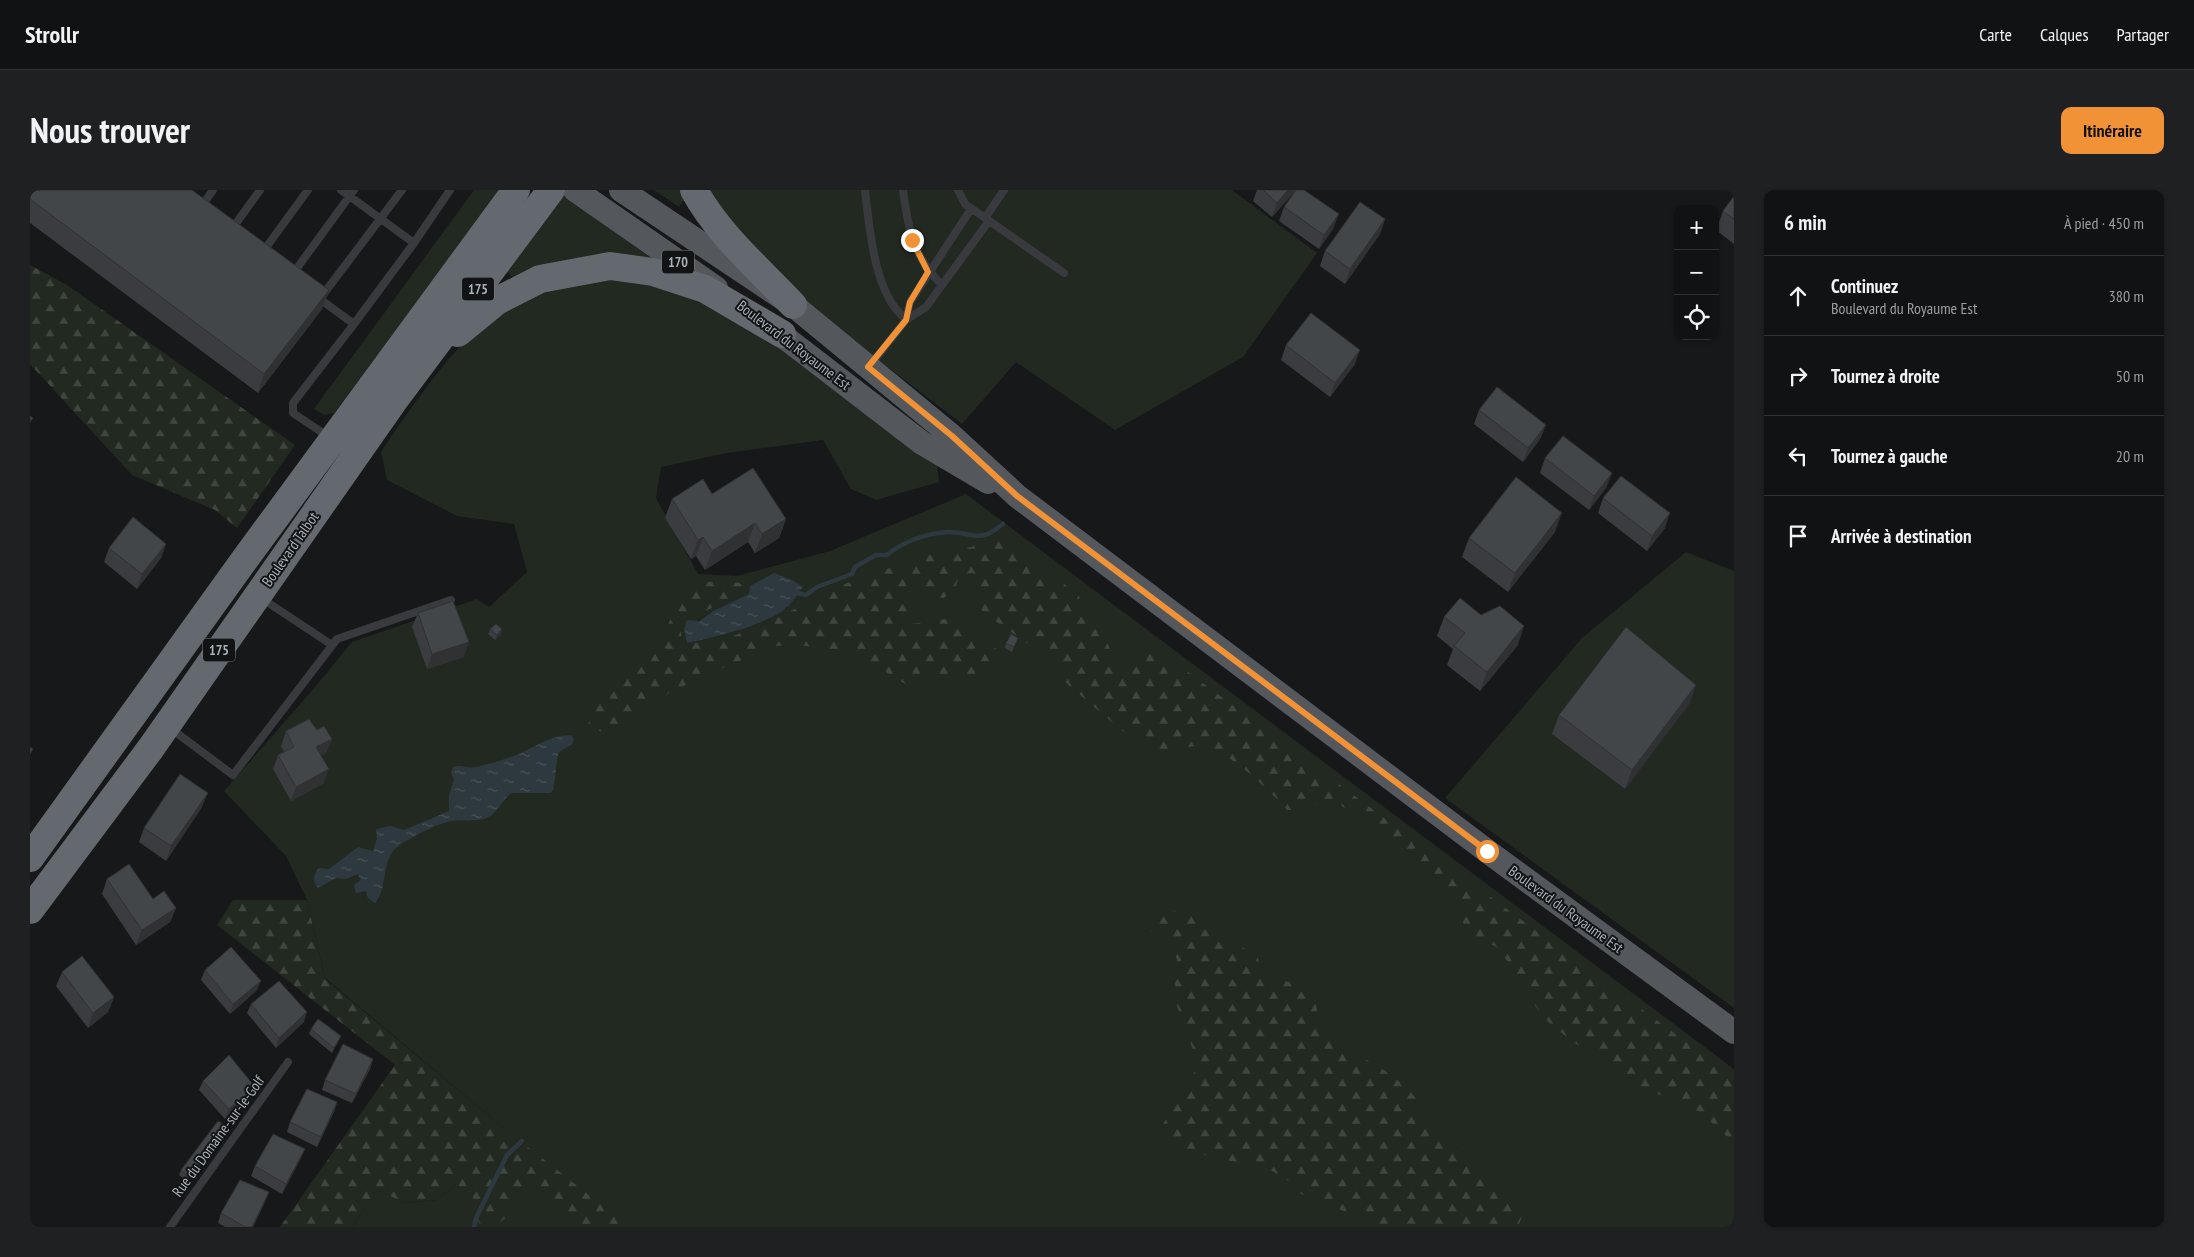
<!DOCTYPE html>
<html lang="fr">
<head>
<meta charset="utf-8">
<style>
	body { margin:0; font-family:"PT Sans Narrow",sans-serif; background:#1e2021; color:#f1f3f6 }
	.controls { position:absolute; right:15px; top:15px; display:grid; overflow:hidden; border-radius:10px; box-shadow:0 1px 4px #0004 }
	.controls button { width:45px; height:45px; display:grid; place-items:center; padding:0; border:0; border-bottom:1px solid #303233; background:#111213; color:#f1f3f6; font:25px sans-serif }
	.stop { position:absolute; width:15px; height:15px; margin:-11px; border:4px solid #f29237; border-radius:50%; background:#fff }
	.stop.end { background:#f29237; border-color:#fff; box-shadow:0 1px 5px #0008 }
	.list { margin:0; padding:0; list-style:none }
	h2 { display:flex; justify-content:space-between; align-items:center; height:65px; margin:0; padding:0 20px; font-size:21px }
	h2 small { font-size:16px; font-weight:400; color:#9c9ea0 }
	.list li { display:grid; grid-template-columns:32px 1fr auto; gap:15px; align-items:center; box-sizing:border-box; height:80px; padding:0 20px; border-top:1px solid #303233 }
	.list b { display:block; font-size:19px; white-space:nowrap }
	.list p { margin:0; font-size:16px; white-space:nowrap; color:#9c9ea0 }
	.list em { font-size:16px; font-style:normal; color:#9c9ea0 }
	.icon { flex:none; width:28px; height:28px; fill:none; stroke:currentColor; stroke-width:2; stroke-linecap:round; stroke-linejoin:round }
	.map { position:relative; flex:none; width:1704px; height:1037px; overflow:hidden; border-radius:10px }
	header { display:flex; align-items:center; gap:30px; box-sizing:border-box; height:70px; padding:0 25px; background:#111213; border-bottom:1px solid #303233 }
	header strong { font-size:24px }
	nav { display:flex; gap:28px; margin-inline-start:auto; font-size:18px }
	.intro { display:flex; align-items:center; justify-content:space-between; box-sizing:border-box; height:120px; padding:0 30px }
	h1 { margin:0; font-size:35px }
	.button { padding:12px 22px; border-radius:10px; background:#f29237; color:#111; font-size:18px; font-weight:700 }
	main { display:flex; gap:30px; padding:0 30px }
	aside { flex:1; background:#111213; border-radius:10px; box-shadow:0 1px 4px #0004 }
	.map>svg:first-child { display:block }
</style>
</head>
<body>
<header>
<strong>Strollr</strong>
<nav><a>Carte</a><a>Calques</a><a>Partager</a></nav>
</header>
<div class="intro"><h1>Nous trouver</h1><a class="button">Itinéraire</a></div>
<main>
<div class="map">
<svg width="1704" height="1037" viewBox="0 0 1704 1037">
	<defs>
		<pattern id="forest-firs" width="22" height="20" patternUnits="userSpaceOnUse" patternTransform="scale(1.25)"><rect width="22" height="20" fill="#212921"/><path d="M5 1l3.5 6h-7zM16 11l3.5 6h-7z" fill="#3e463f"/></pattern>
		<pattern id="water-ripples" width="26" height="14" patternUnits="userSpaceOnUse" patternTransform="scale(1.25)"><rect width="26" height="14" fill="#2d393e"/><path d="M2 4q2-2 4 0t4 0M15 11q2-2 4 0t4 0" fill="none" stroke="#495358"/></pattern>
	</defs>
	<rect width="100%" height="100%" fill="#171819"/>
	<path fill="#212921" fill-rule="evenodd" d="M444,0H471L304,223L294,225L284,219Z
		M532,0L627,61L619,73L487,92L474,79Z
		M624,0H654L657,6L649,17Z
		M674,0H1202L1287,63L1213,167L1085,240L986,172L932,234L795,129L738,76Z
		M558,84L629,91L720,135L907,271L909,292L846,310L821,299L793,250L697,263L631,277L626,308L668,384L707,386L800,361L936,304L1704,879V1037H322L347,1000L375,1013L407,1010L426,994L476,940L295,788L277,710L256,666L194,601L286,496L322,452L447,409L459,417L497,382L484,334L427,326L357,290L351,262C383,215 437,133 490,108C511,98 535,92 558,84ZM767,403L757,418L657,452L654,440L683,421L720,404Z
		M1656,362L1704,381V818L1415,608L1552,448Z"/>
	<path fill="url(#forest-firs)" d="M0,75L37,95L265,255L207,338L185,320L102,285L0,174Z
		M976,348L1026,389L1048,403L1052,416L1068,429L1087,477L1099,471L1114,457L1127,459L1691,878L1704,890V953L1670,922L1602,893L1549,856L1520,834L1497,806L1483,779L1467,757L1454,751L1441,750L1428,721L1415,702L1354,646L1302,609L1269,620H1257C1240,601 1199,561 1174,557C1153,553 1134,568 1114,556C1093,543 1074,525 1055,509C1049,503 1040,498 1035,491C1031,486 1031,479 1026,475C1001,453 971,438 947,416L943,383L929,385L926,396L914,408C898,407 893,398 876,401C884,413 884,420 881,434L922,428L961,453L974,468C947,487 925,498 893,482L883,487L876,494L863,488L850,476L825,464L770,455L743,456L640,502L597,537L580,542L558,540L560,521C586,496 617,473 635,441C640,433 647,407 653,403C674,389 691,389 714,394L712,402L670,424L655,425L651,439L652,455L694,449L729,437L812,395L896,365L933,359Z
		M203,710H277L295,789L476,940L582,1023L595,1037H548L497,995C485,1014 478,1037 452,1037L446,1028L442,1004L426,994L407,1010L375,1013L347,1000L322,1037H250L365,875L187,735Z
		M1136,719L1170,727L1188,742L1227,766L1234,784L1284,800L1289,834L1306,853L1351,878L1373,894L1388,910L1391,923L1400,935L1427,952L1492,1026L1488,1037H1334L1335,1028L1284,1011L1268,1002L1259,991L1230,974L1204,972L1167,963L1126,946L1166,879L1164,863L1147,816L1145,793L1147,769L1140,756L1121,741L1123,730Z"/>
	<path fill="url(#water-ripples)" d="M744,383L762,390L773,397C767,403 763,413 756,418C734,436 684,447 657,453L654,440L657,430L669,431L683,421L719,404L720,396Z
		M541,545L544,549L542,554L529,562C525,574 526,597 521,603H481C473,610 468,621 460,626C450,633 434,629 422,631C410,632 372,651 364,660C351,675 358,698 345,713L338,708L336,701L326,703L324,695L331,690L328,684L316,689L306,688L288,698C282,690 283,686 289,678L299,679L328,657L343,661L347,648L346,639L360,636L374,640L419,621V605L424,589L421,583L423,577C431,574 438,579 446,577C463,573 481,568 497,560C514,552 521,546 541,545Z"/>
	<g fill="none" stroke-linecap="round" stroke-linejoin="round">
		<path stroke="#2d393e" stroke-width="4.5" d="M767,403L776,405L787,397L822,384L825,377L846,365H857C872,352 897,343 918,342C931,341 948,350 960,343C965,340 969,337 973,334
			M444,1037L446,1028L477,965L492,951"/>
		<path stroke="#383a3e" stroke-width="8" d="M311,0L384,53
			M835,0C839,34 843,83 861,112C865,119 871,124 876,130L840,176
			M873,0C878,38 883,67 912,95
			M928,0L935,14L1034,83
			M171,17L183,0
			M941,19L880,112L876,130L896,117L959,31
			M955,28L974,0
			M202,39L230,0
			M232,63L278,0
			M262,85L324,0
			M292,106L372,0
			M287,107L324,134L263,213V223L299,247
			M324,134L384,53L420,0
			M231,408L302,455
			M140,538L203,585L307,449L421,410
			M140,1037L258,872"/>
		<path stroke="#54585d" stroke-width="24" d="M545,0L686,98
			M591,0L763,115L922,246L987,306L1457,661L1704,842
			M736,133L892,253L958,292"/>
		<path stroke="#64696f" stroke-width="28" d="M664,0C688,44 729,79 763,115
			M428,143L467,111L510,89L580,76L623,82L675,99L752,144
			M0,668L215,369L486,0
			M0,720L121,558L363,212L521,0"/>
	</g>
	<path fill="#3a3c3f" d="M0,0L292,119L228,203L0,33Z
		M1227,0H1266L1242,27L1223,11Z
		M1704,6V54L1686,40L1693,21Z
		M1254,17L1303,39L1289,59L1249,31Z
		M1355,29L1350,44L1315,94L1290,76L1295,61Z
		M1256,155L1325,174L1300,207L1251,170Z
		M1449,220L1516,235L1510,249L1493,272L1444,234Z
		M1515,268L1582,283L1576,298L1559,320L1510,283Z
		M682,304L756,329L749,348L725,363L718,352L675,380L666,366L661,369L635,328L642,309Z
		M1573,308L1635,338L1617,361L1568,323Z
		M1525,342L1478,402L1432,367L1439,348Z
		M136,354L131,368L107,399L74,372L79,358Z
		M388,423L434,467L397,479L382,437Z
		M1414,427L1488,455L1450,501L1417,475L1423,459L1407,446Z
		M460,439H472L471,444L465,450L458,444Z
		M988,448L982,462L975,458L976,453Z
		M1666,495L1659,514L1595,599L1522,544L1529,525Z
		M287,540L302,549L296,563L291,566L294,593L261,611L243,579L248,565L254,562L251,556L256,541Z
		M172,617L136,671L109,652L114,638Z
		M77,689L146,718L140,732L106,755L72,704Z
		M175,780L227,800L200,824L171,790Z
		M32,782L84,807L78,822L58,838L26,796Z
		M221,814L274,832L246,858L217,823Z
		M281,839L311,846L302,863L279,844Z
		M343,869L340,879L322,913L292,900L295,890Z
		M173,891L222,906L195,929L169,900Z
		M307,912L304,922L287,957L257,942L260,932Z
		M197,937L195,942L158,992L149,985L151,980Z
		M271,968L252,1004L221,986L225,976Z
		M235,1012L223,1037H195L188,1033L191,1023Z"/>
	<path fill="#2f3133" d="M1258,0H1266L1242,27L1247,13Z
		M1309,24L1303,39L1289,59L1294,45Z
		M1355,29L1350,44L1315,94L1320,79Z
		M299,100L292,119L228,203L234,184Z
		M1330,160L1325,174L1300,207L1305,193Z
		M1516,235L1510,249L1493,272L1498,258Z
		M1582,283L1576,298L1559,320L1564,306Z
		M1532,323L1525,342L1478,402L1485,383Z
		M1640,323L1635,338L1617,361L1622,346Z
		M756,329L749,348L725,363L732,344Z
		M725,333L718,352L675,380L682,361Z
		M673,347L666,366L661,369L668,350Z
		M136,354L131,368L107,399L112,384Z
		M1494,436L1488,455L1450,501L1457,482Z
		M472,439L471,444L465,450L467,445Z
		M439,452L434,467L397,479L402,464Z
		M1666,495L1659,514L1595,599L1602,580Z
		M302,549L296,563L281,571L286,557Z
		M299,579L294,593L261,611L266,597Z
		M178,603L172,617L136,671L141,656Z
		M146,718L140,732L106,755L112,740Z
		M231,791L227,800L200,824L203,814Z
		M84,807L78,822L58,838L63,823Z
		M277,822L274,832L246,858L249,848Z
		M343,869L340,879L322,913L326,904Z
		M225,897L222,906L195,929L199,919Z
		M307,912L304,922L287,957L291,947Z
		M197,937L195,942L158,992L159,987Z
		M275,959L271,968L252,1004L256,994Z
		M239,1002L235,1012L223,1037H222Z"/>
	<path fill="#434649" stroke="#2f3133" d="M0,0H162L299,100L234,184L0,9Z
		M1233,0H1258L1247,13Z
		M1266,0H1274L1309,24L1294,45L1254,17Z
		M1704,6V29L1693,21Z
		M1330,12L1355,29L1320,79L1295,61Z
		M1281,123L1330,160L1305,193L1256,155Z
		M1467,197L1516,235L1498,258L1449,220Z
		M0,226L3,228L0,232Z
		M1533,246L1582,283L1564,306L1515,268Z
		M723,278L756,329L732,344L725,333L682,361L673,347L668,350L642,309L673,289L682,304Z
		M1591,286L1640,323L1622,346L1573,308Z
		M1486,287L1532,323L1485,383L1439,348Z
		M103,327L136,354L112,384L79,358Z
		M1430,408L1451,425L1470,416L1494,436L1457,482L1424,456L1435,443L1414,427Z
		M423,411L439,452L402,464L388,423Z
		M466,434L472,439L467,445L460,439Z
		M1596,437L1666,495L1602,580L1529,525Z
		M981,444L988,448L984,457L976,453Z
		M279,529L287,540L294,536L302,549L286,557L299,579L266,597L248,565L264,557L256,541Z
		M0,557L3,559L0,564Z
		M150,584L178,603L141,656L114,638Z
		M99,674L123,709L134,701L146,718L112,740L77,689Z
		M201,757L231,791L203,814L175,780Z
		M52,766L84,807L63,823L32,782Z
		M249,791L277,822L249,848L221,814Z
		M288,829L311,846L304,858L281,839Z
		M313,854L343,869L326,904L295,890Z
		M199,865L225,897L199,919L173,891Z
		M277,899L307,912L291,947L260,932Z
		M188,931L197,937L159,987L151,980Z
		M243,944L275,959L256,994L225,976Z
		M210,990L239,1002L222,1037H215L191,1023Z"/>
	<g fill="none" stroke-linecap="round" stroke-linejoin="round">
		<path stroke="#f29237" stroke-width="6" d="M882,50L898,82L880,112L876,130L838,177L922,246L987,306L1457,661"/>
	</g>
	<g text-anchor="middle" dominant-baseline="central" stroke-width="4" stroke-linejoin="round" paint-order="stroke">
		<g fill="#121314" stroke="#7c8288" stroke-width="1">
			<rect x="632" y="60.5" width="32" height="23" rx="4"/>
			<rect x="432" y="87.5" width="32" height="23" rx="4"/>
			<rect x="173" y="448.5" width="32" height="23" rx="4"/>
		</g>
		<g font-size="14" font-weight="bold" fill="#a9b1b9">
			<text x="648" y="72">170</text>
			<text x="448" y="99">175</text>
			<text x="189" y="460">175</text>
		</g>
		<g font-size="15" fill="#a9b1b9" stroke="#121314">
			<text transform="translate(764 155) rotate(37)">Boulevard du Royaume Est</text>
			<text transform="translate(260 359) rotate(-55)">Boulevard Talbot</text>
			<text transform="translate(1536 719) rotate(36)">Boulevard du Royaume Est</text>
			<text transform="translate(188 946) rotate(-54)">Rue du Domaine-sur-le-Golf</text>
		</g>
	</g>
</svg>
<div class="controls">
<button>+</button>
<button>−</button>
<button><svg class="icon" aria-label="locate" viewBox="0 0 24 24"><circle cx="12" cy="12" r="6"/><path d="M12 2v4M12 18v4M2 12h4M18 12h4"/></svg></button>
</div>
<div class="stop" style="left:1457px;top:661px"></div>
<div class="stop end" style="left:882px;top:50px"></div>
</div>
<aside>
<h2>6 min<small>À pied · 450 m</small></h2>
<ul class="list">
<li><svg class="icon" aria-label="ahead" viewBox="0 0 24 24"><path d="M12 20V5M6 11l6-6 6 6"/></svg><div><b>Continuez</b><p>Boulevard du Royaume Est</p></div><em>380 m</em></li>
<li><svg class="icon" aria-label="right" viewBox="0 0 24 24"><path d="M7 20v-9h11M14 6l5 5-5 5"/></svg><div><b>Tournez à droite</b></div><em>50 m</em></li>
<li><svg class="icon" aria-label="left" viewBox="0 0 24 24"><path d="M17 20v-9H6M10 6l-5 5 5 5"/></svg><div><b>Tournez à gauche</b></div><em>20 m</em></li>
<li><svg class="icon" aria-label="arrive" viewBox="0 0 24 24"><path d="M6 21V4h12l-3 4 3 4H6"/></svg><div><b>Arrivée à destination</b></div></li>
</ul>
</aside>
</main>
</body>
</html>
